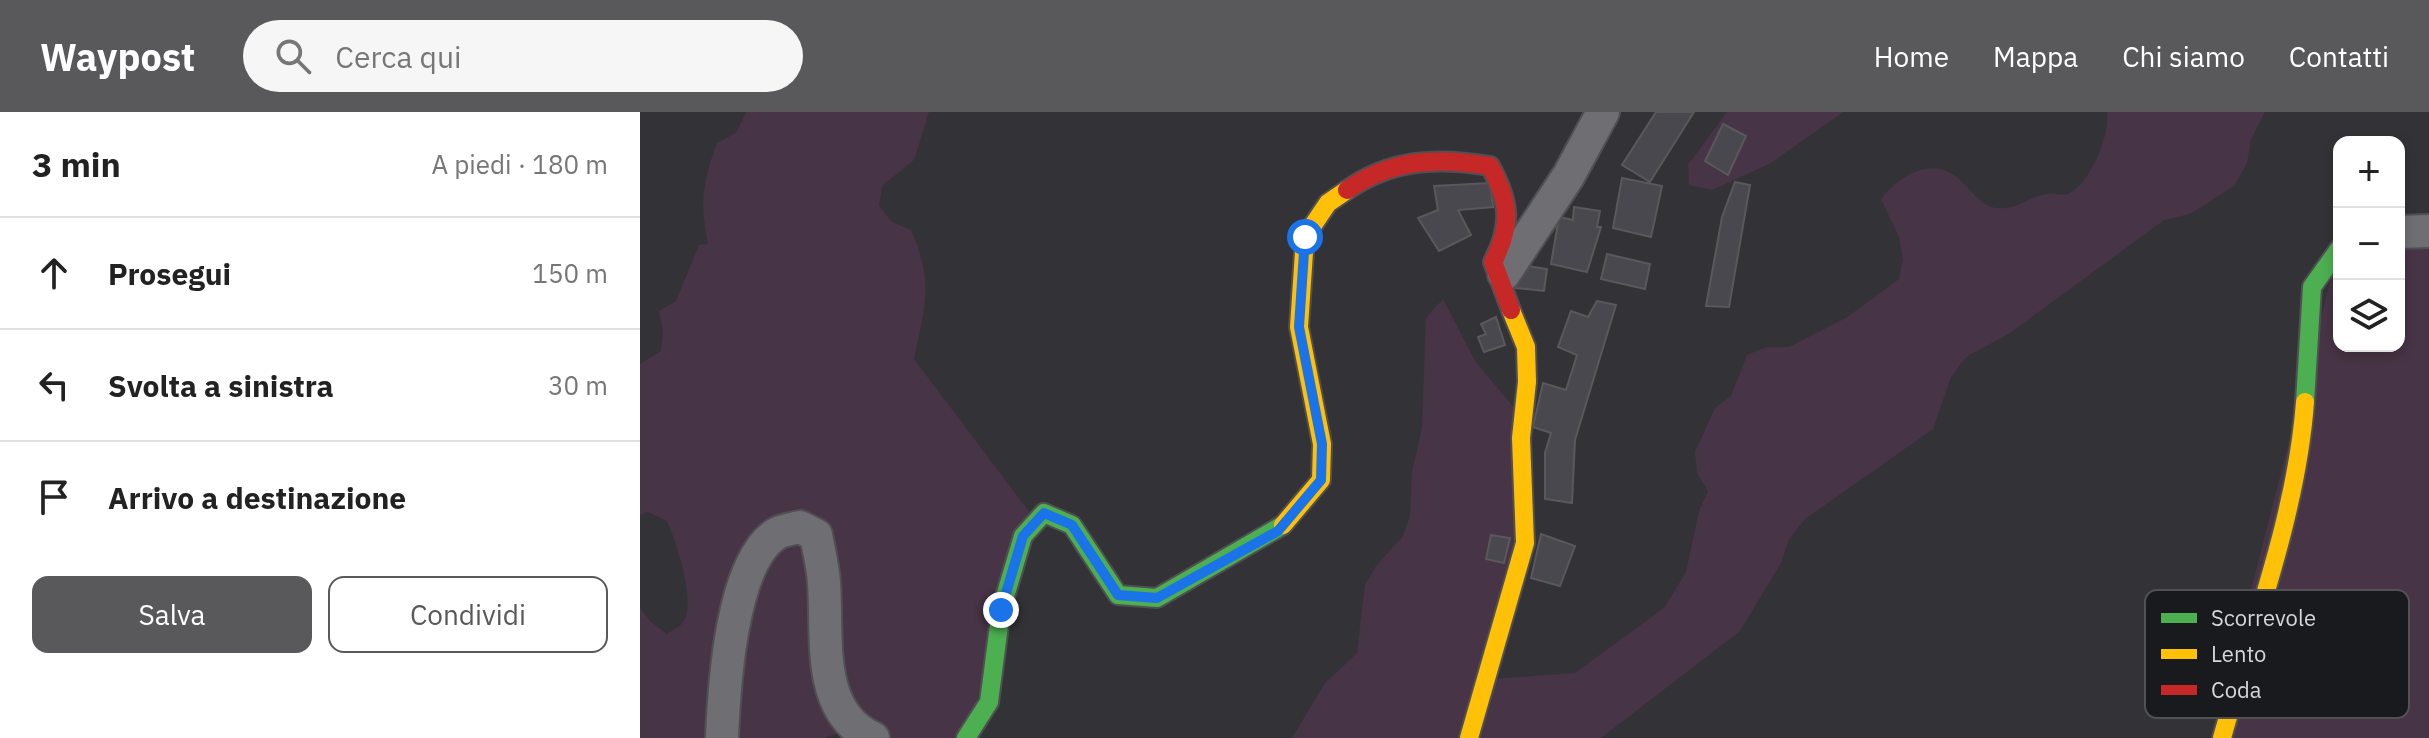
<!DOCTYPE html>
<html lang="it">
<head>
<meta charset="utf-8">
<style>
	body { margin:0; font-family:"IBM Plex Sans",sans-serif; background:#f6f6f6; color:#222 }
	.controls { position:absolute; right:24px; top:24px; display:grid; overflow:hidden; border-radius:16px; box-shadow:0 4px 12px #0003 }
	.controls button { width:72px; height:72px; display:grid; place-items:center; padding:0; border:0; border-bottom:2px solid #e0e0e0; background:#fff; color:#222; font:40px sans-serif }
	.stop { position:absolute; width:24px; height:24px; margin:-18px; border:6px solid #1a73e8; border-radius:50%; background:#fff }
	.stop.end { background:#1a73e8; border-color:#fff; box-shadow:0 2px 8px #0008 }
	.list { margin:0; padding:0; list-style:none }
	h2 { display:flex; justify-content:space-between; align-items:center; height:104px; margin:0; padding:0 32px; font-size:34px }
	h2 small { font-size:26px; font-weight:400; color:#767676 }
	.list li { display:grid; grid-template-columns:52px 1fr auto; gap:24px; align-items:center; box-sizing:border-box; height:112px; padding:0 32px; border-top:2px solid #e0e0e0 }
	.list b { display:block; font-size:30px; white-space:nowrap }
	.list em { font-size:26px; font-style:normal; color:#767676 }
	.actions { display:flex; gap:16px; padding:24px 32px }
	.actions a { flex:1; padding:18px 0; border:2px solid #59595c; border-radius:16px; text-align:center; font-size:28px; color:#59595c }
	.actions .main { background:#59595c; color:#fff }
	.icon { flex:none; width:44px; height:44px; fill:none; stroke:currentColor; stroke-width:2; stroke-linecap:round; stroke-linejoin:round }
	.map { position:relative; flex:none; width:1789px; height:626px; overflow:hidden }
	header { display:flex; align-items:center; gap:48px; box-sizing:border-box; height:112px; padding:0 40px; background:#59595c; color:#fff }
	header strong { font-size:38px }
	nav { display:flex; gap:44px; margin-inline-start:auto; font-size:28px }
	.search { width:560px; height:72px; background:#f6f6f6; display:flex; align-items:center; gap:20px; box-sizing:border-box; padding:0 28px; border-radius:44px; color:#767676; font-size:30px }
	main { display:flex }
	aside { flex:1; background:#fff }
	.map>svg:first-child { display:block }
</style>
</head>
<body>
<header>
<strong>Waypost</strong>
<div class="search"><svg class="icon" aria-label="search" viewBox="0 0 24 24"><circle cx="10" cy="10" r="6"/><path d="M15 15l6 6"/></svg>Cerca qui</div>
<nav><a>Home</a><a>Mappa</a><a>Chi siamo</a><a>Contatti</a></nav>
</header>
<main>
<aside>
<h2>3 min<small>A piedi · 180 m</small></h2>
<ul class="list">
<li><svg class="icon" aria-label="ahead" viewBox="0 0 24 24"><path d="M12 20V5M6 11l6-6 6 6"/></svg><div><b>Prosegui</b></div><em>150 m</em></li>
<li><svg class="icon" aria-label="left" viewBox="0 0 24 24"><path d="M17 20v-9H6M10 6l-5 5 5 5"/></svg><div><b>Svolta a sinistra</b></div><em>30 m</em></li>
<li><svg class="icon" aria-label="arrive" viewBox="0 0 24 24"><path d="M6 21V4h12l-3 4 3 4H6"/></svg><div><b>Arrivo a destinazione</b></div></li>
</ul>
<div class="actions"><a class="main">Salva</a><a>Condividi</a></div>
</aside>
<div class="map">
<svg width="1789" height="626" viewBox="0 0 1789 626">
	<rect width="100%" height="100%" fill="#333337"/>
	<path fill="#473446" d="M106,0H289L274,48L242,74L239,94L252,110L271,118C294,169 285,195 274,247L393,405L325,626H238L224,612L184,626H0V496L11,510L27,522C31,519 40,515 43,510C57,491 36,429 27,409L8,400L0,403V252L21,239L23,219L19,199L36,189L59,133L68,132C60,89 62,72 77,31L96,21Z
		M1087,0H1203L1131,51L1072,78L1049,73L1048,53Z
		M1467,0H1625L1611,27L1607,51L1594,74L1550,102L1524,108L1370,221L1326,245L1311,265L1293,317L1165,407L1149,427L1141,451L1100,519L961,626H652L685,571L717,541L725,473L736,454L763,424L770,404L772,360L782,316L786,206L803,187L835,249L876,298L887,394L851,567L935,561L1024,496L1046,460L1059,399L1068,379L1057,361L1055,340L1075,296L1091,284L1107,243L1127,235H1149L1206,206L1259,167L1263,148L1259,125L1241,87C1257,66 1289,44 1315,64C1333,77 1340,99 1365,96C1379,95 1392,84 1406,82C1414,80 1422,85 1430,81C1451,69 1470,23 1467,0Z
		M1759,121L1789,122V626H1573L1699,135V234H1759Z"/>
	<path fill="#4a484f" stroke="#59585b" stroke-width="2" d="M1016,0H1054L1010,70L982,53Z
		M1083,12L1106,24L1088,63L1065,49Z
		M982,66L1022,74L1011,125L973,116Z
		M1095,70L1110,73L1089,195L1066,194L1082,105Z
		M850,71L853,95L818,98L831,123L799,139L778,106L798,98L794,74Z
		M934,95L960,99L957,115H961L947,160L911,152L919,105L933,108Z
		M967,142L1010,152L1005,177L961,167Z
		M880,153L907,157L904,179L876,176Z
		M957,189L976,193L935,328L932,391L905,387V341L911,321L893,315L903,271L926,278L937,243L918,235L931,199L948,205Z
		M856,205L865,233L844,240L838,225L846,222L841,212Z
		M901,422L935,434L920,474L891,466Z
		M851,423L870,426L864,451L846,447Z"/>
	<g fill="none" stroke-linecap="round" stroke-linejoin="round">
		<g stroke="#505054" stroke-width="36">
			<path id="street" d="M1759,120L1789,119
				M864,162L929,63L963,0
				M82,626C84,576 91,451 136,422C142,418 153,417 160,415L176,423C179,439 183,455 184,471C188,524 175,600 233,626"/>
		</g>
		<g stroke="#505054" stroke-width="22">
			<path id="fast" d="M1665,290L1672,175L1699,137
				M326,626L349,590L361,498L383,424L404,401L432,413L478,483L517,486L643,413"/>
		</g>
		<g stroke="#505054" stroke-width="22">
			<path id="slow" d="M643,413L681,368L682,332L659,215L665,125L688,91L707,78
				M829,626L885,431L881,326L887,270L886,235L871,198
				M1582,626C1612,519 1657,401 1665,290"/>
		</g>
		<g stroke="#505054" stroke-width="22">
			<path id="jam" d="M707,78C752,47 797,45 850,54C870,90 872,113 853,150L871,198"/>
		</g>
		<use href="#street" stroke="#6f6f73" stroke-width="32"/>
		<use href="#fast" stroke="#4caf50" stroke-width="18"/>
		<use href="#slow" stroke="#ffc107" stroke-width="18"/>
		<use href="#jam" stroke="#c62828" stroke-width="18"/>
	</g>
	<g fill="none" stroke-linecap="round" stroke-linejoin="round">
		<path stroke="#1a73e8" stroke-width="10" d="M361,498L383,424L404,401L432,413L478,483L517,486L638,419L681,368L682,332L659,215L665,125"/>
	</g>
	<rect x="1505" y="478" width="264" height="128" rx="12" fill="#191a1d" stroke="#525256" stroke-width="2"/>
	<rect x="1521" y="501" width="36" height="10" fill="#4caf50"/>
	<rect x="1521" y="537" width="36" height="10" fill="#ffc107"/>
	<rect x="1521" y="573" width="36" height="10" fill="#c62828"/>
	<g font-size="22" fill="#d6d6db">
		<text x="1571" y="514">Scorrevole</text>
		<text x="1571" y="550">Lento</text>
		<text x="1571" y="586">Coda</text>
	</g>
</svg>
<div class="controls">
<button>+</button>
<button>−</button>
<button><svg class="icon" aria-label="layers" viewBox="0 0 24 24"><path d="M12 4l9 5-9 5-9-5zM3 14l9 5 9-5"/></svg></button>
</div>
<div class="stop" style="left:665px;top:125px"></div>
<div class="stop end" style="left:361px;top:498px"></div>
</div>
</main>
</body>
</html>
